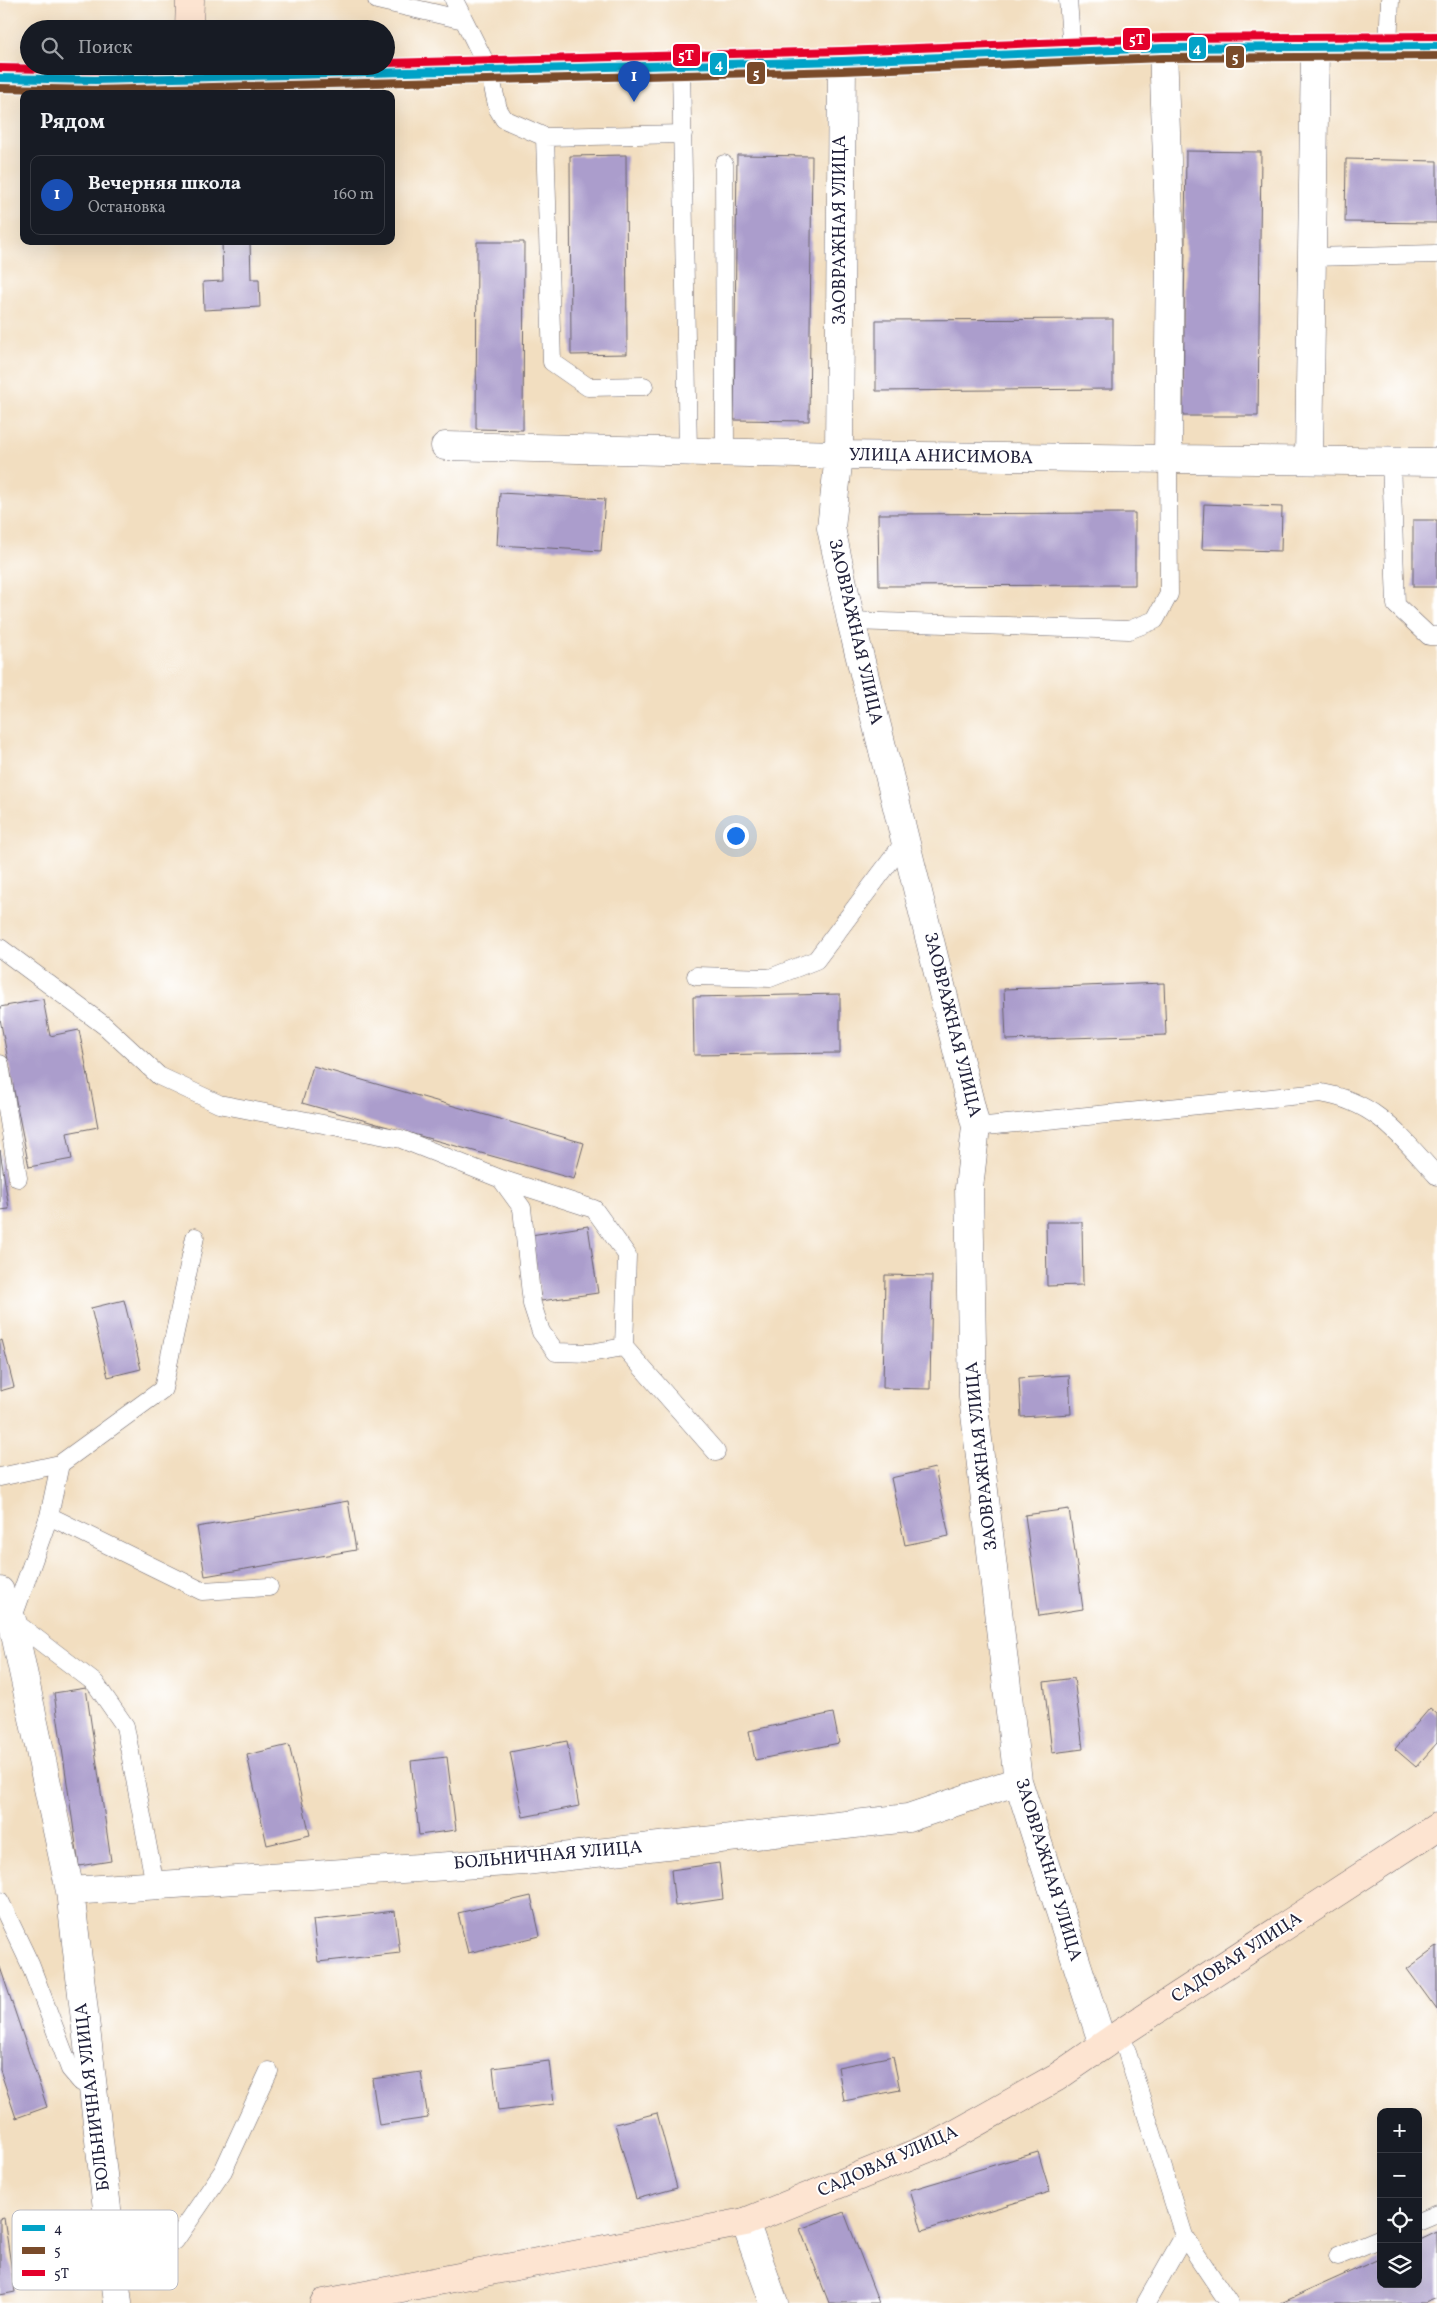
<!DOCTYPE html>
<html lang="ru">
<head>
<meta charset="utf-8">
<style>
	body { margin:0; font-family:Vollkorn,serif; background:#20242c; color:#f1f3f6 }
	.controls { position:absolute; right:15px; bottom:15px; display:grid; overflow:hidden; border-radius:10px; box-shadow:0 5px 20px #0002 }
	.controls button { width:45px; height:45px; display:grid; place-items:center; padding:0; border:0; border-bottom:1px solid #363941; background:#171b24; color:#f1f3f6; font:25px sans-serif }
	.you { position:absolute; left:735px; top:835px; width:18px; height:18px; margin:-12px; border:4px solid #fff; border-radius:50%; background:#1a73e8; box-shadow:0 0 0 8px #1a73e833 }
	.badge { display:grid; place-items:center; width:32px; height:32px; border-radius:50%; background:#d1495b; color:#fff; font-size:16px; font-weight:700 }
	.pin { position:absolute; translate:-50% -41px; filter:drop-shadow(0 1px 2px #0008) }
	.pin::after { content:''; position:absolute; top:26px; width:18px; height:15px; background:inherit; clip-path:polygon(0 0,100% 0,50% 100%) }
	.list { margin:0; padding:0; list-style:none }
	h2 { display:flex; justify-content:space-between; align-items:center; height:65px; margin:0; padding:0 20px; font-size:21px }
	h2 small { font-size:16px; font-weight:400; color:#9ea1a6 }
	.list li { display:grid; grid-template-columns:32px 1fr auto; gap:15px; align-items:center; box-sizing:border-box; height:80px; margin:0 10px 10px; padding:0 10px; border:1px solid #363941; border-radius:10px }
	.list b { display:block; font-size:19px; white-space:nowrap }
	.list p { margin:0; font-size:16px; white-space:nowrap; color:#9ea1a6 }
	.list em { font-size:16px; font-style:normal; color:#9ea1a6 }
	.icon { flex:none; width:28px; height:28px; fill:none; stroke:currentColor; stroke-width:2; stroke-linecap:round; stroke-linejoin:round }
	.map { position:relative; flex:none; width:1437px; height:2303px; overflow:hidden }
	.search { position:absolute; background:#171b24; box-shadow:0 5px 20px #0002; left:20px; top:20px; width:375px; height:55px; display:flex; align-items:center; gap:12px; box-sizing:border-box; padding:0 18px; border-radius:28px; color:#9ea1a6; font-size:19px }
	.panel { position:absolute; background:#171b24; box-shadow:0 5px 20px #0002; left:20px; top:90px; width:375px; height:155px; border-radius:10px }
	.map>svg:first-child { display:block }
</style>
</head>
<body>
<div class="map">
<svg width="1437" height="2303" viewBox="0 0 1437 2303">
	<rect width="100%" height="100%" fill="#fff"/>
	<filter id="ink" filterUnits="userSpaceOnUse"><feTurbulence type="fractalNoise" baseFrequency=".02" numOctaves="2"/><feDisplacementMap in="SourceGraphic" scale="10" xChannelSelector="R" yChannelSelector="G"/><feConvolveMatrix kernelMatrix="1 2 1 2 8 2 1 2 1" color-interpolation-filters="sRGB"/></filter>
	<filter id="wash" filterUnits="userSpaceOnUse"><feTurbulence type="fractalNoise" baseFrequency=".0096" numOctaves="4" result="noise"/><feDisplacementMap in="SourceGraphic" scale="20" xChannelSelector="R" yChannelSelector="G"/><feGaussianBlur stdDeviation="1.12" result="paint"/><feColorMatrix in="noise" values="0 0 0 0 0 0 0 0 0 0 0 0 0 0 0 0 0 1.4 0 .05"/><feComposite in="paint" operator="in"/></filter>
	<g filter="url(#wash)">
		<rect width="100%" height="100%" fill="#f2dec0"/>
		<g id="blocks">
			<path fill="#ab9dcc" d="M1186,151L1261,152L1258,416H1183Z
				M626,155L627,354L571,355L570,156Z
				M737,155L812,156L809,421L734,420Z
				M1346,159L1437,161V223L1345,222Z
				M222,241H250L251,279H259L260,307L204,310L203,282L223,281Z
				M477,242H524L523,430L476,429Z
				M1113,319V389L876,391V320Z
				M500,493L605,499L601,551L497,545Z
				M1204,504L1282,507L1281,551L1202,549Z
				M1135,513V585L879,586L878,514Z
				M1413,520H1437V587H1413Z
				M1164,983L1166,1035L1006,1040L1004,989Z
				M840,994V1053L694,1055L693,997Z
				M43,999L50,1036L79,1030L98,1127L67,1133L72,1159L29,1167L0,1019V1007Z
				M313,1066L584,1143L574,1179L302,1103Z
				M0,1150L9,1209L0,1210Z
				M1046,1222H1082L1083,1285L1047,1286Z
				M588,1226L598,1293L541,1301L531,1235Z
				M885,1275L932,1276L930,1389L883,1388Z
				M124,1300L141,1369L108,1377L91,1308Z
				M2,1340L14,1387L0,1391V1341Z
				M1069,1375L1071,1414L1021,1417L1019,1378Z
				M935,1468L949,1536L905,1545L891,1478Z
				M348,1501L356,1550L205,1576L197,1527Z
				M1069,1509L1083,1609L1039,1616L1025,1515Z
				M1074,1678L1083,1749L1052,1753L1044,1682Z
				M86,1688L111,1861L79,1866L54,1693Z
				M1430,1708L1437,1714V1743L1416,1767L1395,1749Z
				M833,1713L839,1743L755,1760L749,1731Z
				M567,1741L579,1806L523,1817L510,1752Z
				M289,1745L310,1835L267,1845L247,1755Z
				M447,1757L456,1830L419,1835L411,1761Z
				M719,1863L723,1899L675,1906L671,1870Z
				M531,1896L540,1936L468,1953L458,1913Z
				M395,1911L400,1953L318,1962L313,1920Z
				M1437,1947V2010L1407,1969Z
				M0,1967L47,2107L16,2118L0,2070Z
				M893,2056L900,2090L844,2101L838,2067Z
				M549,2061L554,2104L498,2111L493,2068Z
				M421,2072L428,2118L379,2125L372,2079Z
				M657,2113L677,2188L636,2199L615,2124Z
				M1038,2152L1050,2192L922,2231L910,2190Z
				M844,2212L879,2303H829L800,2229Z
				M4,2218L15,2292L0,2295V2219Z
				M1437,2232V2298L1425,2303H1281L1381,2258V2284H1418V2241Z"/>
		</g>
	</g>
	<g filter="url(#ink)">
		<use href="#blocks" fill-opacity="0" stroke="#6b646a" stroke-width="1"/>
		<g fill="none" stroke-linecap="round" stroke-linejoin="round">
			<g stroke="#6b646a" stroke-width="19">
				<path id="lane" d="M377,0L464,20
					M454,0L489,70L498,109L504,119L545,137
					M1068,0L1072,51
					M1388,46L1390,0
					M681,65L688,452
					M303,94L309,75
					M724,164L725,453
					M1311,257L1437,254
					M644,386L588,387L552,362L545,137L683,134
					M1391,460L1396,605L1429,636H1437
					M851,621L1129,630L1155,620L1169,594L1168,460
					M0,948L105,1026L159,1076L219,1104L401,1139L501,1179L522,1208L532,1304L541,1332L556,1352L590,1353L624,1347L716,1452
					M696,976L770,978L816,960L906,840
					M0,1064L18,1178
					M976,1127L1321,1093C1377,1102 1401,1137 1437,1176
					M501,1179L594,1209L627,1255L624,1347
					M0,1477L60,1464
					M49,1516L202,1591L269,1587
					M155,1885L125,1726L95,1683L12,1620L49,1516L60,1464L163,1389L195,1237
					M0,1901L30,1964L70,2069L81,2082L92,2087
					M1121,2033L1184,2236L1229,2303
					M1418,2222L1437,2214
					M1338,2256L1381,2238
					M113,2263L175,2241L223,2171L269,2071
					M1146,2303L1184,2236"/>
			</g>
			<g stroke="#6b646a" stroke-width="29">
				<path id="street" d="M1163,48L1170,244L1168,460
					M842,61L839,455L831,528L851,621L976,1127L969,1188L973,1397L1018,1781L1103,2045
					M445,446L839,455L1437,462
					M1309,459L1315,47
					M0,1591L12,1620L70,1891L118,2303
					M70,1891L525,1861L908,1818L1018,1781
					M745,2222L774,2303"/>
			</g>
			<g stroke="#6b646a" stroke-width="29">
				<path id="secondary" d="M189,29L190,0
					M0,78L95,80L842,61L1163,48L1437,46
					M324,2303L745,2222L936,2145L1057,2077L1121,2033L1437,1827"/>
			</g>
			<use href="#lane" stroke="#fff" stroke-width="18"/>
			<use href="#street" stroke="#fff" stroke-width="28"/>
			<use href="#secondary" stroke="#fde4d1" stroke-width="28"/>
			<g stroke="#fff" stroke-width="11">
				<path id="bus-1" d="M0,78L95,80L842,61L1163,48L1437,46"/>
			</g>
			<g stroke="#fff" stroke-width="11">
				<path id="bus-2" d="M0,88L95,90L842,71L1163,58L1437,56"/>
			</g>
			<g stroke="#fff" stroke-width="11">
				<path id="bus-3" d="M386,63L842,51L1163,38L1437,36
					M0,68L95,70L242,66"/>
			</g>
			<use href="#bus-1" stroke="#02a2c7" stroke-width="8"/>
			<use href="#bus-2" stroke="#7a4b2a" stroke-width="8"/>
			<use href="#bus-3" stroke="#e4002b" stroke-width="8"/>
		</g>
	</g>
	<g text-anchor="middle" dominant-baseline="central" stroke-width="4" stroke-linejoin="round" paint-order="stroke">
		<g font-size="18" fill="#22223b" stroke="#fff">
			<text transform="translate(840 230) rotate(-90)">ЗАОВРАЖНАЯ УЛИЦА</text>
			<text transform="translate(941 457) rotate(1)">УЛИЦА АНИСИМОВА</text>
			<text transform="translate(855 632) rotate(77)">ЗАОВРАЖНАЯ УЛИЦА</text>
			<text transform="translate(952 1025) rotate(76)">ЗАОВРАЖНАЯ УЛИЦА</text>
			<text transform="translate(982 1456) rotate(-96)">ЗАОВРАЖНАЯ УЛИЦА</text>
			<text transform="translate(548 1856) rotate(-5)">БОЛЬНИЧНАЯ УЛИЦА</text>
			<text transform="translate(1048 1870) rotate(73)">ЗАОВРАЖНАЯ УЛИЦА</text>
			<text transform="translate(1237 1958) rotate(-33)">САДОВАЯ УЛИЦА</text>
			<text transform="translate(93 2097) rotate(-97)">БОЛЬНИЧНАЯ УЛИЦА</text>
			<text transform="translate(888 2162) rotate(-24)">САДОВАЯ УЛИЦА</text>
		</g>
	</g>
	<rect x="12" y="2210" width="166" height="80" rx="8" fill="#fff" stroke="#bdbdc4" stroke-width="1"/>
	<rect x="22" y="2225" width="23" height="6" fill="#02a2c7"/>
	<rect x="22" y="2247" width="23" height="7" fill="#7a4b2a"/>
	<rect x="22" y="2270" width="23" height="6" fill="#e4002b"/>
	<g font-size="14" fill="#22223b">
		<text x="54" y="2233">4</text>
		<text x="54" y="2255">5</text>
		<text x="54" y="2278">5Т</text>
	</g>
	<g stroke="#fff" stroke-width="2">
		<rect x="1122" y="27" width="29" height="24" rx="5" fill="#e4002b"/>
		<rect x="1188" y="36" width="19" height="24" rx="5" fill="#02a2c7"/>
		<rect x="672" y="43" width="29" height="24" rx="5" fill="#e4002b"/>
		<rect x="1225" y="45" width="20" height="24" rx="5" fill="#7a4b2a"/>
		<rect x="709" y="52" width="19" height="24" rx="5" fill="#02a2c7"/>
		<rect x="746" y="61" width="20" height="24" rx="5" fill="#7a4b2a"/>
	</g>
	<g font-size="14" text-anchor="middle" font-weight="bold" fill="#fff">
		<text x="1137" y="44">5Т</text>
		<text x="1197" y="53">4</text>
		<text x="686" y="60">5Т</text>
		<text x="1235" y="62">5</text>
		<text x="719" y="69">4</text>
		<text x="756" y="78">5</text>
	</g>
</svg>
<div class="controls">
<button>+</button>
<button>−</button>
<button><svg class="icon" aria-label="locate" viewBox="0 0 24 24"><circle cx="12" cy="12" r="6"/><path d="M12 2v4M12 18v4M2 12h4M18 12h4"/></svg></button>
<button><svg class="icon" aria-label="layers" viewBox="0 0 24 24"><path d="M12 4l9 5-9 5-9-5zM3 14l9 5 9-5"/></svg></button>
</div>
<div class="you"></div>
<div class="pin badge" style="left:634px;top:102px;background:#1a4fb4">1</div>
<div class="search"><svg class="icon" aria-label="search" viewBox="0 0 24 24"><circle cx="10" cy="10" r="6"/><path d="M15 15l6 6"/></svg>Поиск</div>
<section class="panel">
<h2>Рядом<small></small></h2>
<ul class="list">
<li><span class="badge" style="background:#1a4fb4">1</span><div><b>Вечерняя школа</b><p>Остановка</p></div><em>160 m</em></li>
</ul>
</section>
</div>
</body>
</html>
